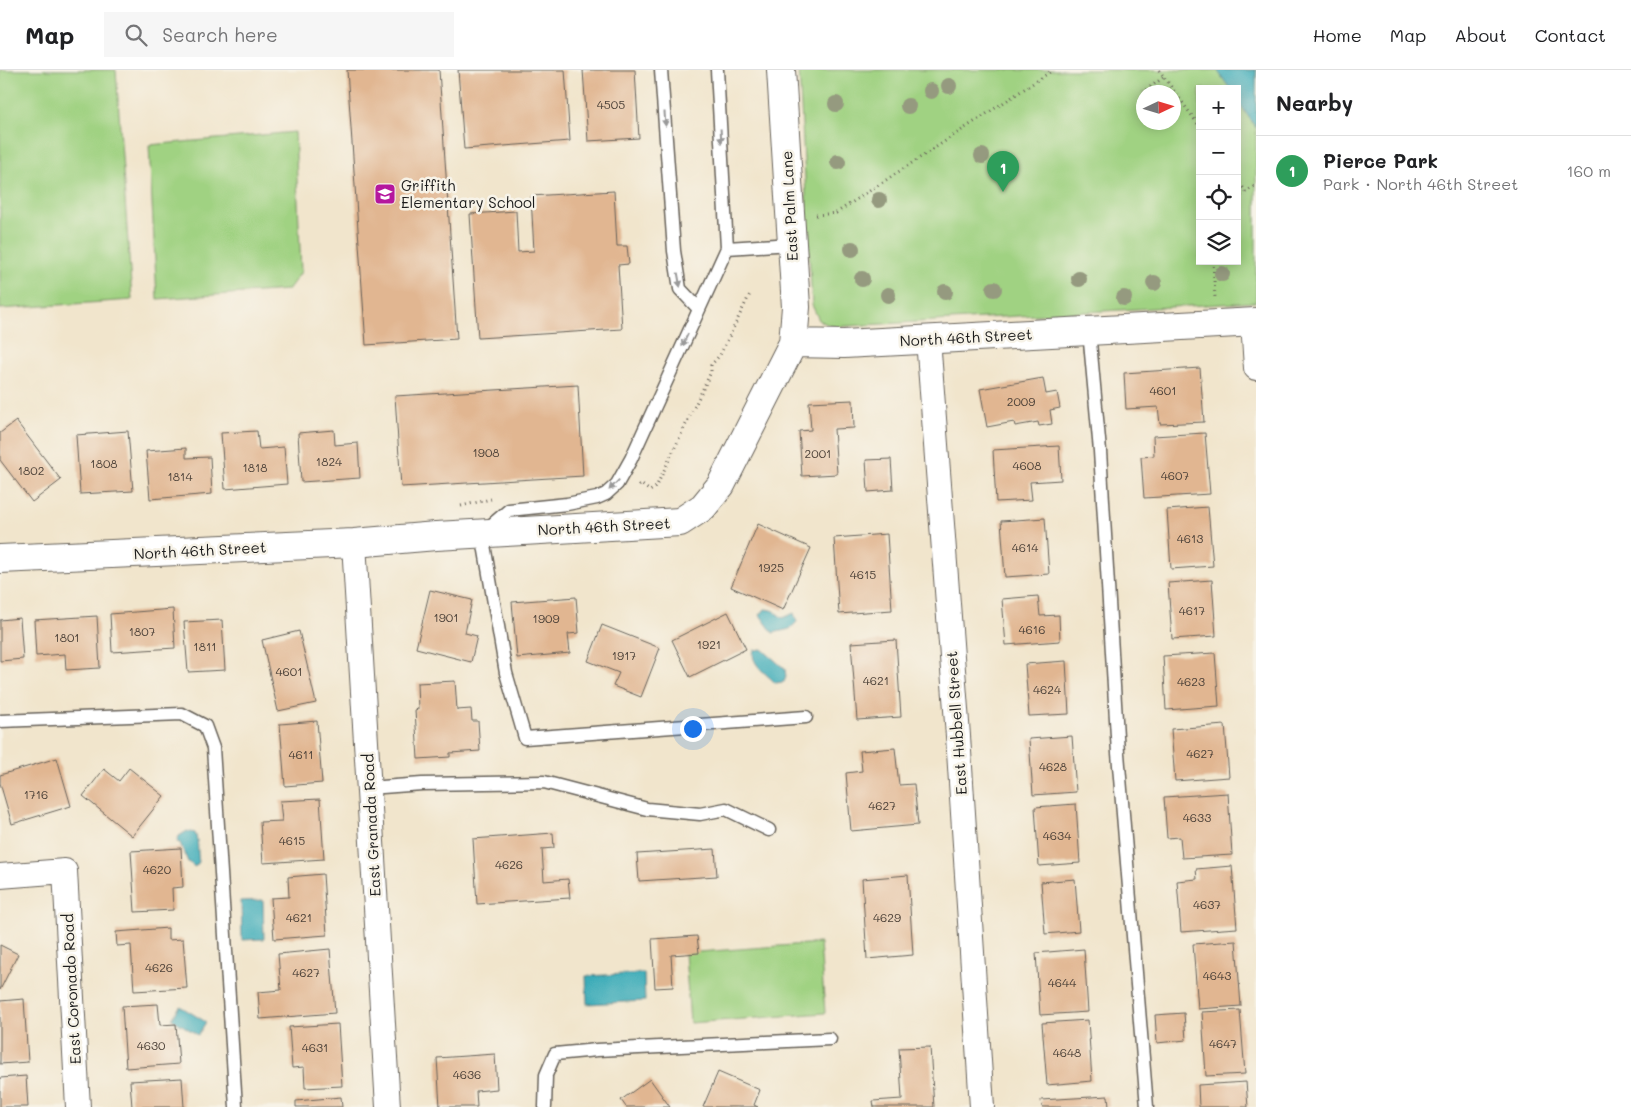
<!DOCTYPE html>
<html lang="en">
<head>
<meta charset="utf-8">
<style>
	body { margin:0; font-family:Mali,sans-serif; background:#f6f6f6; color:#202124 }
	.controls { position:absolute; right:15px; top:15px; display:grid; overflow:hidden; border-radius:0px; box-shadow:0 2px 12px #0003 }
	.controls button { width:45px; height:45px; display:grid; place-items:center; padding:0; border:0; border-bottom:1px solid #e0e0e0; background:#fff; color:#202124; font:25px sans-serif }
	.compass { position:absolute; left:1136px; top:15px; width:45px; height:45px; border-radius:50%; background:#fff; box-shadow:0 2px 12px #0003; rotate:86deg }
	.you { position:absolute; left:692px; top:658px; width:18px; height:18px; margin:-12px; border:4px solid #fff; border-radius:50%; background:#1a73e8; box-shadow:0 0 0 8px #1a73e833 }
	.badge { display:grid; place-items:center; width:32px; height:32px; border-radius:50%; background:#ea580c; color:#fff; font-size:16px; font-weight:700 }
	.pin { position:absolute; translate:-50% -41px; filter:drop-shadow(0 1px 2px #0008) }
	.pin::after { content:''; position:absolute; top:26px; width:18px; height:15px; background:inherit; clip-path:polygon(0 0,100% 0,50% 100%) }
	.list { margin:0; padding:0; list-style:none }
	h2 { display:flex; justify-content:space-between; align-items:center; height:65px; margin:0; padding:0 20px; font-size:21px }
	h2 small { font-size:16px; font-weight:400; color:#757577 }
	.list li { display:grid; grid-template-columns:32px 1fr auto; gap:15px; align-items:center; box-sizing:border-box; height:70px; padding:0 20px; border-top:1px solid #e0e0e0 }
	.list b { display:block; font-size:19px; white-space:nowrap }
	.list p { margin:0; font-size:16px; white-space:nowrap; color:#757577 }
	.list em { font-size:16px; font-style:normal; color:#757577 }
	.icon { flex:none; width:28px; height:28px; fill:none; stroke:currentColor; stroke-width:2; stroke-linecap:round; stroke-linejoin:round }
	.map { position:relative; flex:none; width:1256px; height:1037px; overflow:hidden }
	header { display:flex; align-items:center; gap:30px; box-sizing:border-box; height:70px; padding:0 25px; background:#fff; border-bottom:1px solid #e0e0e0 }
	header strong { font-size:24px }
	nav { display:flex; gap:28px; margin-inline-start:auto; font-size:18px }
	.search { width:350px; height:45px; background:#f6f6f6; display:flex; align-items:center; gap:12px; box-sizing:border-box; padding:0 18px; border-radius:0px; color:#757577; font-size:19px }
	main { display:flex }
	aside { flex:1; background:#fff }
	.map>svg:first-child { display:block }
</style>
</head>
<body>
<header>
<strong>Map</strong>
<div class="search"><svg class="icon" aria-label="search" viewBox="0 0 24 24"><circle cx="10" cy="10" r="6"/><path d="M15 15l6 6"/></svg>Search here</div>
<nav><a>Home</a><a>Map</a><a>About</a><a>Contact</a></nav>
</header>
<main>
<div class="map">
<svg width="1256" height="1037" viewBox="0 0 1256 1037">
	<rect width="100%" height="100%" fill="#f7f3e8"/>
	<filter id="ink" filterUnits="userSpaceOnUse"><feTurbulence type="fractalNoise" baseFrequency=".02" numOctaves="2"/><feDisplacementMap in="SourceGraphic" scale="10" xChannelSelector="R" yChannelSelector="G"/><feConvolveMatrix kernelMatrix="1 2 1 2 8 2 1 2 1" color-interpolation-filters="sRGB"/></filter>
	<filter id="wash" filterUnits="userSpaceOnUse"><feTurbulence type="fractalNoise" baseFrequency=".0096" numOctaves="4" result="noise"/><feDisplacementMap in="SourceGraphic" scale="20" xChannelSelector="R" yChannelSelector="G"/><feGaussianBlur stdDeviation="1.12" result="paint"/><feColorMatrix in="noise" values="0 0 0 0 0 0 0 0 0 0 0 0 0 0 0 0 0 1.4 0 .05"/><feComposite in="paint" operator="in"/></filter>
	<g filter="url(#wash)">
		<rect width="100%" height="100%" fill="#f1e5cc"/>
		<path fill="#a0d282" stroke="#5e774f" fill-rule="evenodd" d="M0,0H116L132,230L0,239Z
			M799,0H1256V232L832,257L819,250L812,235ZM1200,19H1237V191H1200ZM1144,22H1174V52H1144Z
			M295,62L301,202L288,220L157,229L149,75Z
			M820,873L825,943L690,953L685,883Z"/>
		<path fill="#3babb8" stroke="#2c646a" d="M1217,0H1256V58L1237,30V19H1230Z
			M765,539L772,540L783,548L794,543L797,552L790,559L773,563L760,545Z
			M762,579L785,599L786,607L784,612L775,613C767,604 749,593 754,580Z
			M187,761L195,763C199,772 197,782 199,792L195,797L188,792L180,773L177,772L179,766Z
			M263,830L264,869L242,870L241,831Z
			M644,903L645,931L587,934L586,906Z
			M180,936L206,952L198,965L172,949Z"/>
		<g id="blocks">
			<path fill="#e1b691" d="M347,0H439L457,269L366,275Z
				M458,0H565L570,71L464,79Z
				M583,0H635L639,68L588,71Z
				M614,121L617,176H627L629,194L618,195L622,259L478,268L470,144L516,141L518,182L534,181L531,126Z
				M1200,298L1204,352L1160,354L1158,337L1126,339L1124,303Z
				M1043,308L1046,324L1057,322L1060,338L1050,340L1052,354L1039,356L1038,352L1015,356L1014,352L987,357L980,319Z
				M578,315L583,406L401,417L395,326Z
				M853,330L854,358L834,359L837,404L802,406L799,361L811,360L809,332Z
				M16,351L61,410L32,432L0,390V363Z
				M334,360L335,375L358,373L360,408L301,412L298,363Z
				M128,361L133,421L80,424L76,365Z
				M257,361L259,379L284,377L287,414L225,419L221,363Z
				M1205,363L1210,424L1144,428L1141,387L1154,386L1153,366Z
				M1059,376L1061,410L1030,412L1032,430L996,432L993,380Z
				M186,378V388L210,387L212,424L150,429L146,381Z
				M891,389L893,420L868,422L866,390Z
				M1208,437L1213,496L1171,499L1167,440Z
				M1045,448L1049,504L1005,507L1001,451Z
				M758,454L811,478L783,540L731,517Z
				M887,464L892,540L839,544L834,468Z
				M1212,510L1216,566L1172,569L1168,513Z
				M430,520L472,530L465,563L477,566L471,592L416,578Z
				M1038,526L1040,546L1059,545L1060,571L1006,575L1002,529Z
				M576,527L579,563L568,564L570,583L517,588L512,532Z
				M173,539L175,578L112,582L110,544Z
				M728,542L746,579L690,607L672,570Z
				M97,546L100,598L66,600L65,584L36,586L34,550Z
				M20,548L23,589L0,591V550Z
				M222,550L225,600L188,602L184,552Z
				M602,555L660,578L641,627L613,616L619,603L588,591Z
				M299,561L316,633L278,641L262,570Z
				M896,570L901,647L857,650L851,573Z
				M1215,583L1219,636L1166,640L1163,586Z
				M1066,591L1069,644L1029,646L1025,594Z
				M455,611L457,640L471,639L472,651H478L480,681L450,683V687L418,689L415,640L418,639L417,613Z
				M317,651L322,713L285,716L280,654Z
				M1225,655L1229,707L1175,711L1171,659Z
				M1072,666L1076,722L1033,725L1029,669Z
				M895,678L899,715L914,714L918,755L851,761L846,703L862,701L860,681Z
				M57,688L71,736L12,754L0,713V705Z
				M129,698L164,726L132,766L83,726L104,699L119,711Z
				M1228,723L1232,785L1182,788L1180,767L1167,768L1164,727Z
				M320,729L324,789L263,793L260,752L282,751L280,731Z
				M1076,734L1080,793L1039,796L1035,737Z
				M553,763L554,778L542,779L544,811L568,809L570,828L477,834L473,769Z
				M181,778L183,817L172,818L173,840L135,842L131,781Z
				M715,779L717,806L639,811L637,784Z
				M1232,796L1237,858L1181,862L1177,811L1197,809L1196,799Z
				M323,804L327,865L274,869L271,828L289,827L288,807Z
				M908,805L913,885L867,889L862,809Z
				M1075,809L1079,861L1045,864L1041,812Z
				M168,858V870L183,869L187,918L134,921L131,875L117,876L116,862Z
				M697,866L699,883L671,885L673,917L655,918L652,869Z
				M1236,871L1241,936L1198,939L1193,874Z
				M0,875L18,884L0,920Z
				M330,879L335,943L260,949L258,922L281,920L278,884Z
				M1084,879L1088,942L1040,945L1036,883Z
				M24,929L28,992L0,994V931Z
				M158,934L160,955L176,954L179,994L126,998L122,936Z
				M1240,940L1245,1004L1206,1006L1202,942Z
				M1184,943L1186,970L1157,973L1155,945Z
				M1088,950L1092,1011L1047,1015L1042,953Z
				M338,954L342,1016L305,1018L304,997L292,998L289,957Z
				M930,977L934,1037H874L873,1031L902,1029L899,978Z
				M495,984L497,1019L476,1021L477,1037H440L437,988Z
				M718,1002L760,1020L754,1035L758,1037H703Z
				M26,1006L28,1037H0V1008Z
				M182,1008L184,1037H132L130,1011Z
				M650,1009L670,1037H626L621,1030Z
				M1246,1012L1248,1037H1199L1198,1015Z
				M1108,1026L1109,1037H1042L1041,1030Z
				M341,1027L342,1037H296V1031Z"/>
		</g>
	</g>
	<g filter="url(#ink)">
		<use href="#blocks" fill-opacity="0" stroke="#67625a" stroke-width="1"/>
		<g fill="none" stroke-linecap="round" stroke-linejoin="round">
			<g stroke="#67625a" stroke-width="15">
				<path id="service" d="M661,0L674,181L680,219L699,239
					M717,0L727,178L792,174
					M727,178L631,389L617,414L606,424L597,428L567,434L509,440L482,463L506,603L525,668L806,647
					M1089,261L1100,381L1118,683L1147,1037
					M0,651L182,644L205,656L213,678L236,1037
					M369,718L422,714L544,712L647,739L700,744L726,739L769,760
					M545,1037L546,1005L555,984L597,980L830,969"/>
			</g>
			<g stroke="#67625a" stroke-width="26">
				<path id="minor" d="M1253,252L1256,298
					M928,269L958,666L982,1037
					M354,473L388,1037
					M0,806L65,801L78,1037"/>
			</g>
			<g stroke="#67625a" stroke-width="30">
				<path id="tertiary" d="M793,273L844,274L1256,252
					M0,489L354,473L436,466L680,452L703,437L721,415L793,273L796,237L781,0"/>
			</g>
			<path stroke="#67625a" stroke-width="3" stroke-dasharray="1 4" stroke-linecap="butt" d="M1159,0L1200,57
				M1146,20L1164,7
				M1237,109L1246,122
				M1237,128L1256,115
				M816,145L836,143L1053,0
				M1213,191L1215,228
				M639,416L641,414L650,421L656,417L711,302V295L720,285L751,222
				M461,436L491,429"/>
			<use href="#service" stroke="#fff" stroke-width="12"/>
			<use href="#minor" stroke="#fff" stroke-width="24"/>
			<use href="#tertiary" stroke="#fff" stroke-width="28"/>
		</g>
		<g fill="#959a7f">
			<circle cx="949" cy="16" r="8"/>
			<circle cx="931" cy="21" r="8"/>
			<circle cx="836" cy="34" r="8"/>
			<circle cx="908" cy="36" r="8"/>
			<circle cx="982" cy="86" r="8"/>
			<circle cx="838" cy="92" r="8"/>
			<circle cx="879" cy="130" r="8"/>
			<circle cx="852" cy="179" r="8"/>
			<circle cx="1222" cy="204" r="8"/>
			<circle cx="862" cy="209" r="8"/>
			<circle cx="1079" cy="209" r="8"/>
			<circle cx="1154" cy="213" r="8"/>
			<circle cx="994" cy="219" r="8"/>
			<circle cx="945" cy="222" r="8"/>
			<circle cx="888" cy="225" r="8"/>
			<circle cx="1124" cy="228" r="8"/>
		</g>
		<defs><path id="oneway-solid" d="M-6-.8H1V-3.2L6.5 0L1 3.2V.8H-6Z" transform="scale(1.25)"/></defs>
		<g fill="#999">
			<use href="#oneway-solid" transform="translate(665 49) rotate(86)"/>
			<use href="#oneway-solid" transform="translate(721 66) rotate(87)"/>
			<use href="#oneway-solid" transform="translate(679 210) rotate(80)"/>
			<use href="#oneway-solid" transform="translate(685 270) rotate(115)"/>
			<use href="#oneway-solid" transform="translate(614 415) rotate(134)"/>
		</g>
	</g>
	<defs>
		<g id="school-square" transform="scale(1.125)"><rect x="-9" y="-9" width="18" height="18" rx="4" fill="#b5179e" stroke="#f7f3e8"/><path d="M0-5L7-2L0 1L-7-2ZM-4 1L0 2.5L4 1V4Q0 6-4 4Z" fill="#fff"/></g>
	</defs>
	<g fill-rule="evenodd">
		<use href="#school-square" x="385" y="124"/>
	</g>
	<g text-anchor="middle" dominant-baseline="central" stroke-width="5" stroke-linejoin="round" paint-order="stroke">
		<g font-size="12" fill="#4d4239">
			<text x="611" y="34">4505</text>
			<text x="1163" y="320">4601</text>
			<text x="1021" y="331">2009</text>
			<text x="486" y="382">1908</text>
			<text x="818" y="383">2001</text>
			<text x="329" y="391">1824</text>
			<text x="104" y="393">1808</text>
			<text x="1027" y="395">4608</text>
			<text x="255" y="397">1818</text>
			<text x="31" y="400">1802</text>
			<text x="1175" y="405">4607</text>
			<text x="180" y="406">1814</text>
			<text x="1190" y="468">4613</text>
			<text x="1025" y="477">4614</text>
			<text x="771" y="497">1925</text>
			<text x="863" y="504">4615</text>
			<text x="1192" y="540">4617</text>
			<text x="446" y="547">1901</text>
			<text x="546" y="548">1909</text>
			<text x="1032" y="559">4616</text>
			<text x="142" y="561">1807</text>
			<text x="67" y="567">1801</text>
			<text x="709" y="574">1921</text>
			<text x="205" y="576">1811</text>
			<text x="624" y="585">1917</text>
			<text x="289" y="601">4601</text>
			<text x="876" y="610">4621</text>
			<text x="1191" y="611">4623</text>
			<text x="1047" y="619">4624</text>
			<text x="1200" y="683">4627</text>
			<text x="301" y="684">4611</text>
			<text x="1053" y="696">4628</text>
			<text x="36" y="724">1716</text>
			<text x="882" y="735">4627</text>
			<text x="1197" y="747">4633</text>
			<text x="1057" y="765">4634</text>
			<text x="292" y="770">4615</text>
			<text x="509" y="794">4626</text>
			<text x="157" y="799">4620</text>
			<text x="1207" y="834">4637</text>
			<text x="299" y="847">4621</text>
			<text x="887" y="847">4629</text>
			<text x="159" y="897">4626</text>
			<text x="306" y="902">4627</text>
			<text x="1217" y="905">4643</text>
			<text x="1062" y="912">4644</text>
			<text x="1223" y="973">4647</text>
			<text x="151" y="975">4630</text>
			<text x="315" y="977">4631</text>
			<text x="1067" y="982">4648</text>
			<text x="467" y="1004">4636</text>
		</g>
		<g font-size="15" fill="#1c1c1c" stroke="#f7f3e8" text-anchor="start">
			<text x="401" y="115">Griffith<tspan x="401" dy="17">Elementary School</tspan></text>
		</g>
		<g font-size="15" fill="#1c1c1c" stroke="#f7f3e8">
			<text transform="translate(789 136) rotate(-93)">East Palm Lane</text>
			<text transform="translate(966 267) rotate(-3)">North 46th Street</text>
			<text transform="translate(604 456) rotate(-3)">North 46th Street</text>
			<text transform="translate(200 480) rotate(-3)">North 46th Street</text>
			<text transform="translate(956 653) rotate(-94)">East Hubbell Street</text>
			<text transform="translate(371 755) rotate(-93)">East Granada Road</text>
			<text transform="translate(71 919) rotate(-93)">East Coronado Road</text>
		</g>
	</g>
</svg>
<div class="controls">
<button>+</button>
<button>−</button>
<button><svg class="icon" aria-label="locate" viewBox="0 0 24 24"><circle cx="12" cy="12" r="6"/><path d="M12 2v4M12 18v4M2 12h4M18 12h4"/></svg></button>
<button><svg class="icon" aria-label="layers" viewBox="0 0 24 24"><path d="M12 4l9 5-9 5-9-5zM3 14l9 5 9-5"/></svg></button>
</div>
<svg class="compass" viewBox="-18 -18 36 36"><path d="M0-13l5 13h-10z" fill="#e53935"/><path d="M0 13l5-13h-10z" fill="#757577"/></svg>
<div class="you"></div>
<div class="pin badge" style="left:1003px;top:122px;background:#2e9e5b">1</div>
</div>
<aside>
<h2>Nearby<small></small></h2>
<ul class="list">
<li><span class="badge" style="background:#2e9e5b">1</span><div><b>Pierce Park</b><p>Park · North 46th Street</p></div><em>160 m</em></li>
</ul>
</aside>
</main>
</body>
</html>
